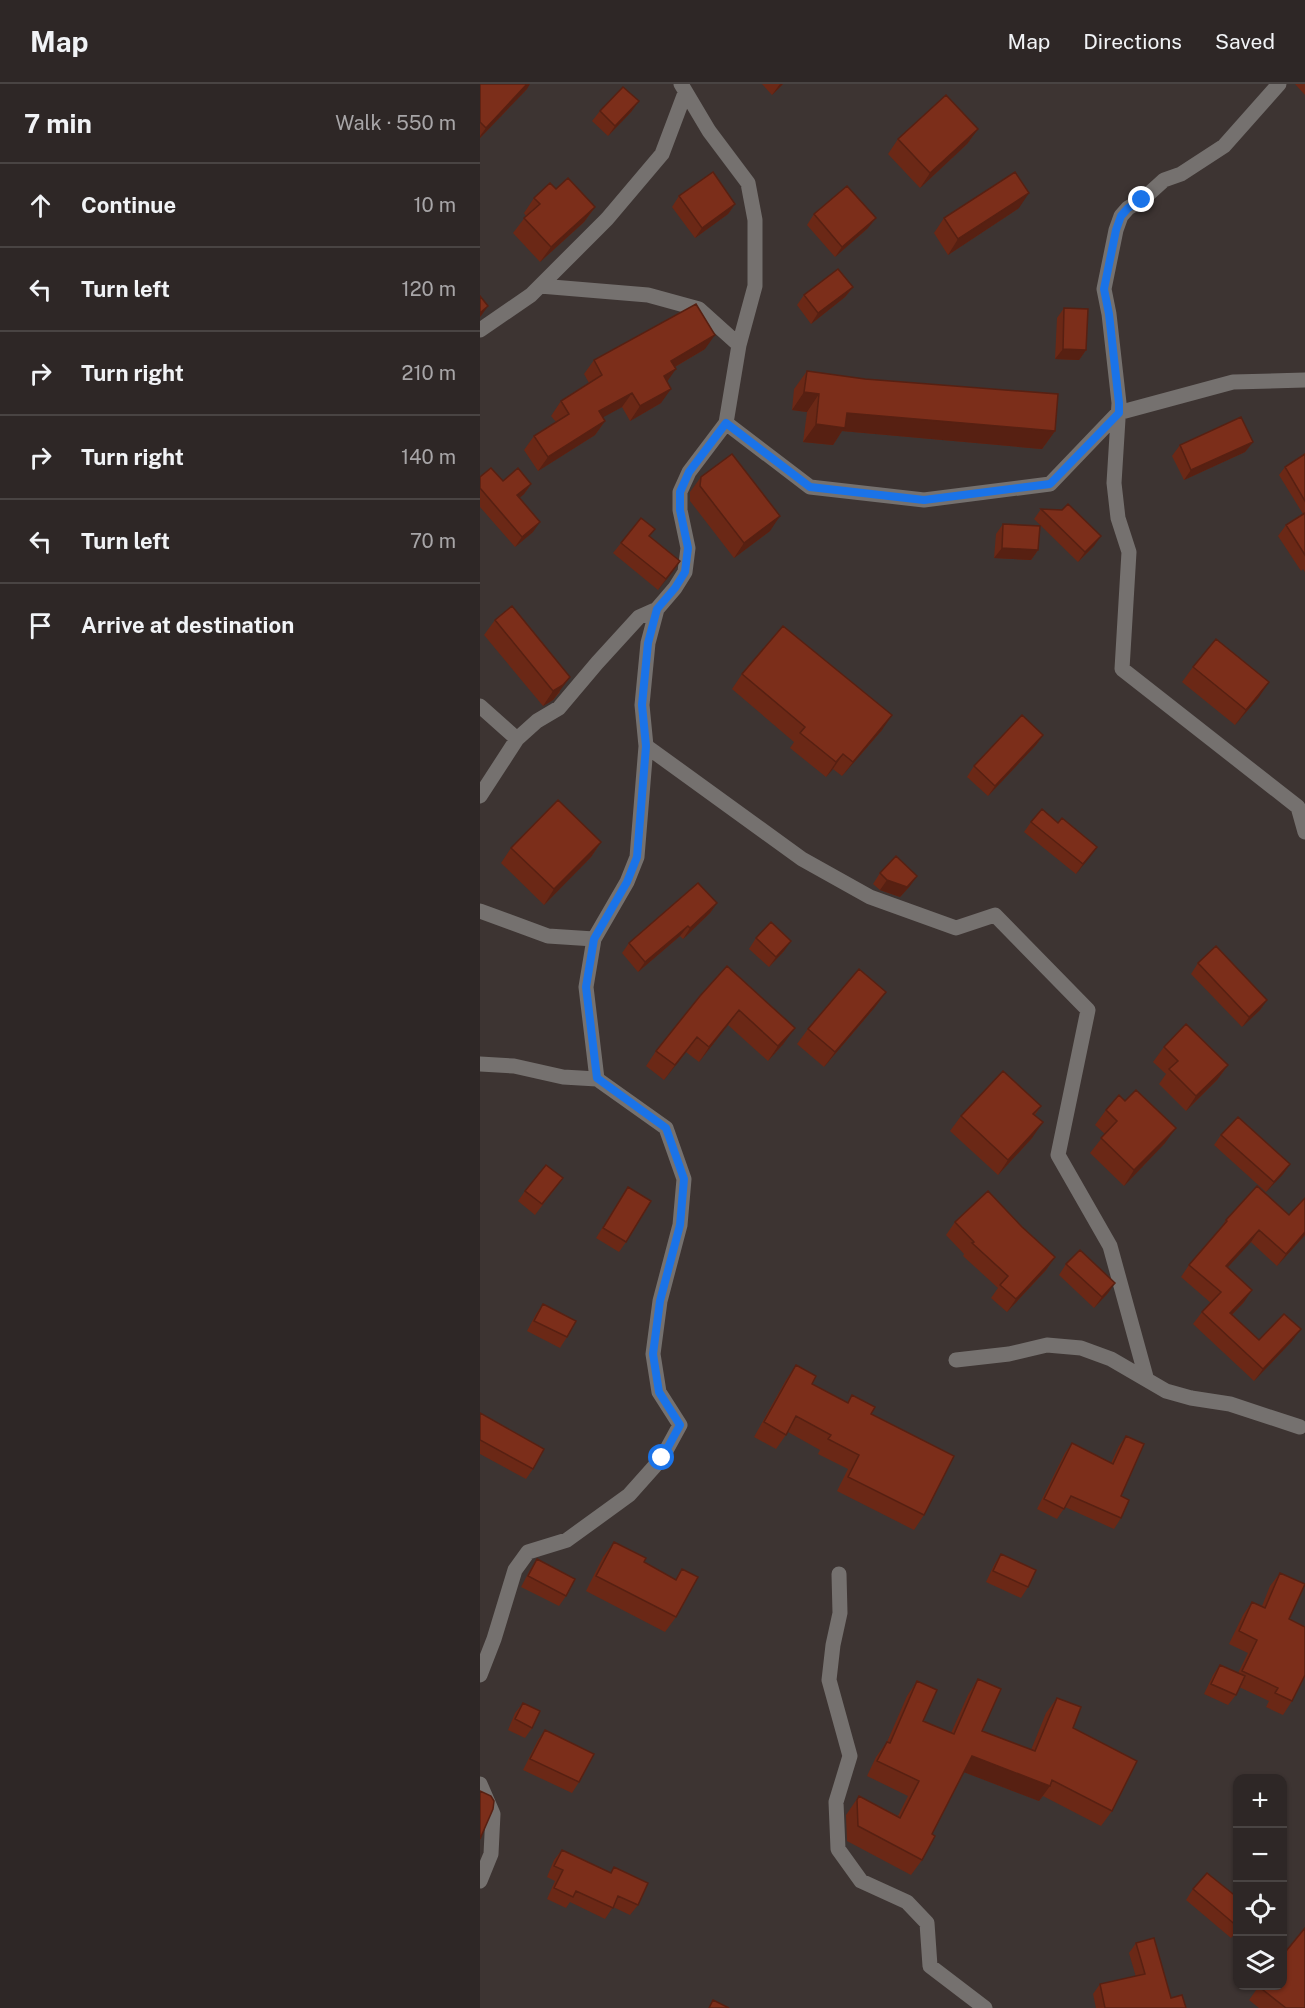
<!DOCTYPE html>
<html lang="en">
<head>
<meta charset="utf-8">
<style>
	body { margin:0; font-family:"Public Sans",sans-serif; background:#3a3332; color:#f1f3f6 }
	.controls { position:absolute; right:18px; bottom:18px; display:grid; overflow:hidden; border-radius:12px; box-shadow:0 2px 4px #0004 }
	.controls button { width:54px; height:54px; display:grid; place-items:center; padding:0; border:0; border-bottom:2px solid #494443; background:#2e2726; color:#f1f3f6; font:30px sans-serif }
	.stop { position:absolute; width:18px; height:18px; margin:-14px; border:4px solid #1a73e8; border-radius:50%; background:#fff }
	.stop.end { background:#1a73e8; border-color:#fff; box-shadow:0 2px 6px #0008 }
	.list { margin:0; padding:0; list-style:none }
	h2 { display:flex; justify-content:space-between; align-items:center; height:78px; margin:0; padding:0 24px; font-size:26px }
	h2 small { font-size:20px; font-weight:400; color:#a7a5a7 }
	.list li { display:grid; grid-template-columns:39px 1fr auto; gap:18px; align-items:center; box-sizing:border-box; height:84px; padding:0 24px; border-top:2px solid #494443 }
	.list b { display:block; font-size:22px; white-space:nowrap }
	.list em { font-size:20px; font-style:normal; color:#a7a5a7 }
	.icon { flex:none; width:33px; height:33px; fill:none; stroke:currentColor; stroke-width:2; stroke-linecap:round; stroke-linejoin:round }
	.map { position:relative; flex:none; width:825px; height:1924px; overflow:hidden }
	header { display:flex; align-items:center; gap:36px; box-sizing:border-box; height:84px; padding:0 30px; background:#2e2726; border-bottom:2px solid #494443 }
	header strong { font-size:28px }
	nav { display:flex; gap:33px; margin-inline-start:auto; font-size:21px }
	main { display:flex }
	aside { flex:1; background:#2e2726 }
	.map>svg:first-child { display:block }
</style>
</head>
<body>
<header>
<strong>Map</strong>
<nav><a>Map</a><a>Directions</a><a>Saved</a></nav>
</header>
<main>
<aside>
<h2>7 min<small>Walk · 550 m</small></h2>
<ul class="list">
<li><svg class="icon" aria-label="ahead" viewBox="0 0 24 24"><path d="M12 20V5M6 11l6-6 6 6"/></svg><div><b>Continue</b></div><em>10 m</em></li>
<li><svg class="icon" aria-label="left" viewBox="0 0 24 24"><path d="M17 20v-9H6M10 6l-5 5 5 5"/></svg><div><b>Turn left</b></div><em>120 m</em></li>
<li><svg class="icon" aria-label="right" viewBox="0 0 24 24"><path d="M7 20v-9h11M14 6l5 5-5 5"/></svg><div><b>Turn right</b></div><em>210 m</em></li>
<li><svg class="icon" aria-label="right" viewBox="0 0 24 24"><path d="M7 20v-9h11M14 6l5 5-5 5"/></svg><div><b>Turn right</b></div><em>140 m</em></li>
<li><svg class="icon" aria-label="left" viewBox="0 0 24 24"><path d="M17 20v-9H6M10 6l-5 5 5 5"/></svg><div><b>Turn left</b></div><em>70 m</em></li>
<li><svg class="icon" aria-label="arrive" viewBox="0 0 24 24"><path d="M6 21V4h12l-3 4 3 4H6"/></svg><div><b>Arrive at destination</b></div></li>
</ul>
</aside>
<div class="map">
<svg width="825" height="1924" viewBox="0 0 825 1924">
	<rect width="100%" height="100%" fill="#3d3432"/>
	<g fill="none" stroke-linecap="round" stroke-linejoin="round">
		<path stroke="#75716f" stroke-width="15" d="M799,0L744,62L701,90L684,96L662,116L648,124L641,132L636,146L624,205L629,230L639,319L634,399L638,434L649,468L642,585L818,723L825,748
			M60,202L168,211L219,225L259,261
			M0,246L51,211L127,135L182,70L205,9
			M246,339L330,403L444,416L570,400L638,329L753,298L825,296
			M0,622L37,655
			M166,662L322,775L390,813L476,844L515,831L608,926L578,1071L630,1162L666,1293
			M0,712L37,655L57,637L79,624L117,579L159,533L177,525
			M0,827L68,852L114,855
			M0,980L34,982L83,993L117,995
			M476,1276L529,1270L567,1261L601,1264L631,1275L686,1307L711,1314L750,1320L820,1343
			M359,1490L360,1529L353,1561L349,1596L370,1672L356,1718L358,1765L381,1797L427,1818L447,1839L450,1882L505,1924
			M0,1591L14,1555L35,1486L48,1468L87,1456L149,1411L182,1374L200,1341L179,1308L173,1270L180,1217L200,1141L204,1095L186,1044L117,995L106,903L114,855L147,798L157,773L166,662L162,621L168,559L177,525L195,504L205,488L208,464L200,426V408L209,388L246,339L259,261L275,202V136L268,99L229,47L201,0
			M0,1700L13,1730L11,1770L0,1797"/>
	</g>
	<path fill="#6b2816" d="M0,0L47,5L0,54Z
		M282,0H303L292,11Z
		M815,0H825V11Z
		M159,17L151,28L128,52L112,37L120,27Z
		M498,45L487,60L440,104L408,70L418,55Z
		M76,105L115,123L104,138L60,178L33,149L46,132L44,129L54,114Z
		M199,112L255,120L248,130L215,154L192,123Z
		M539,124L468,171L454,149L464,134Z
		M334,130L388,144L355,173L327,141Z
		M373,203L365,213L331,240L317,221L324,211Z
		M584,224L606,266L599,276L575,275L577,234Z
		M225,265L195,283L187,298L181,319L150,337L142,323L123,333L125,337L115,351L58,387L44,366L54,352L76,338L71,332L81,317L109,299L104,290L114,276Z
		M327,287L575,347L562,365L362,347L353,361L323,358L327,328L312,326L314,305Z
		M773,358L765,368L704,396L692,372L700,361Z
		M825,370V488L823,485L821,487L798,452L806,441L823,430L799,391L805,383Z
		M0,393L23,397L51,400L44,410L39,414L53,448L35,463L0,423Z
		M221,393L290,447L254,474L210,417V408Z
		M561,425L614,462L598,478L554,435Z
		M523,440L558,466L551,476L514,474L516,450Z
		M170,452L200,477L178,506L133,469L141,459Z
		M15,536L80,608L73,616L63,622L4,551Z
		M713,583L779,613L755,641L702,598Z
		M262,590L402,646L362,692L353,685L346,693L310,664L314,658L252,605Z
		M563,651L556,661L508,712L487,693L494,682Z
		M551,738L578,739L617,763L596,790L544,748Z
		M121,758L111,773L64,821L21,779L31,764Z
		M400,789L430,802L420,813L400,806L393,800Z
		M237,819L230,829L203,855L200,852L158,888L142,869L149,859Z
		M276,854L304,867L289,883L269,865Z
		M718,879L787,916L780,926L762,943L711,890Z
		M247,882L304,959L288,977L248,941L219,978L206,968L184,996L166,982L176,967Z
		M406,908L395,923L344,983L317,960L328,945Z
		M684,963L748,981L737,996L706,1027L679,1000L686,990L673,978Z
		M561,1022L555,1031L552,1054L518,1091L470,1047L481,1032Z
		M626,1026L685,1059L644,1102L610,1069L625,1050L615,1041Z
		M741,1051L810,1080L803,1090L786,1108L734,1061Z
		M83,1094L55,1131L38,1117L45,1107Z
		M148,1103L146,1158L139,1168L116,1154Z
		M825,1114V1151L797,1182L771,1158L747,1183L764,1218L752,1231L779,1256L812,1257L774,1297L713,1240L722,1228L731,1219L701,1193L709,1181L738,1148L746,1136L809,1131Z
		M475,1138L542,1143L575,1173L566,1186L527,1228L511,1214L518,1204L483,1172L484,1170L466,1151Z
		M586,1180L628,1209L614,1224L579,1191Z
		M63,1220L87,1253L80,1264L47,1247L56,1230Z
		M316,1281L332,1300L367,1319L372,1311L391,1330L444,1431L434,1446L357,1407L368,1385L338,1370L340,1366L308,1348L296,1365L274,1353L306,1296Z
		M0,1329L53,1385L46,1395L0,1370Z
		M646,1352L641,1412V1434L634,1445L585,1423L577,1435L557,1425L585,1369L592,1359L631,1379L639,1362Z
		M134,1458L164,1478L195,1496L202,1485L196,1533L185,1548L106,1507L123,1473Z
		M521,1470L548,1503L541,1514L506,1498L514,1481Z
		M57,1475L86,1512L79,1522L41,1503L50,1486Z
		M800,1489L809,1535L812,1617L803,1631L786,1623L789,1617L759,1603L756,1611L748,1621L724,1610L733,1591L740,1581L758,1589L768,1569L749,1560L763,1531L772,1518L782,1522L790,1502Z
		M498,1595L502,1647L551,1666L566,1629L577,1614L593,1644L632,1727L621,1742L563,1712L559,1717L484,1688L452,1750L442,1776L431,1791L367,1757L366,1731L379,1712L418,1732L428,1712L387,1692L396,1673L407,1658L427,1612L437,1597L443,1637L471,1649L488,1611Z
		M43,1619L52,1644L45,1654L28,1646L35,1629Z
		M65,1646L99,1698L92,1709L43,1686L58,1656Z
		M82,1766L130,1789L134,1783L158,1821L150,1831L133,1823L125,1835L90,1818L86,1824L67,1815L75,1797L67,1793L74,1776Z
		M713,1805L758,1814V1846L751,1854L706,1816Z
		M656,1859L691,1914L706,1924H616L613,1910L620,1900L656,1893L649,1869Z
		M779,1902L825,1924H779L769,1916Z"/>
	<path fill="#572012" d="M47,0H50L47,5L0,54V52L6,44Z
		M300,0H303L292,11Z
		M159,17L151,28L128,52L135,42Z
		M498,45L487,60L440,104L450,89Z
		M549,109L539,124L468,171L478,155Z
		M255,120L248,130L215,154L222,144Z
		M115,123L104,138L60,178L71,163Z
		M396,134L388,144L355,173L362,163Z
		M373,203L365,213L331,240L338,229Z
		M8,222L1,232L0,233V229Z
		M235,251L225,265L181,291L191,277Z
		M583,265L606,266L599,276L575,275Z
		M196,285L186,299L184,292Z
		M191,305L181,319L150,337L160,322Z
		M324,308L339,310L327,328L312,326Z
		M152,309L142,323L109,341L119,327Z
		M367,329L575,347L562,365L362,347L353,361L323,358L336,340Z
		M125,337L115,351L58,387L68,373Z
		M773,358L765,368L704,396L711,386Z
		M51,400L44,410L30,422L37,411Z
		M300,432L290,447L254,474L264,459Z
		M60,438L53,448L35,463L42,453Z
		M621,452L614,462L598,478L605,468Z
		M522,464L558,466L551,476L514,474Z
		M200,477L193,487L178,506L186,495Z
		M90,593L73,616L63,622L73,607Z
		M789,598L779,613L755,641L766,626Z
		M412,631L402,646L362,692L373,678Z
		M563,651L556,661L508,712L515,702Z
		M363,670L353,685L346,693L356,678Z
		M121,758L111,773L64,821L74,805Z
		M617,763L610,773L596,790L603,780Z
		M437,792L430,802L420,813L400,806L407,796Z
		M237,819L230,829L203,855L210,844Z
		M208,842L200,852L158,888L165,878Z
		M311,857L304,867L289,883L296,873Z
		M406,908L395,923L344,983L355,968Z
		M787,916L780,926L762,943L769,933Z
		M259,926L248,941L219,978L229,963Z
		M315,944L304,959L288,977L298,962Z
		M217,953L206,968L184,996L195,981Z
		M748,981L737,996L706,1027L716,1012Z
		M563,1038L552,1054L518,1091L528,1076Z
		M696,1044L685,1059L644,1102L654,1086Z
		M810,1080L803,1090L786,1108L794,1098Z
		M779,1146L771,1158L738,1194L746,1182Z
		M825,1148V1151L797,1182L806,1170Z
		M575,1173L566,1186L527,1228L536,1215Z
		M635,1199L628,1209L614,1224L622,1213Z
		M772,1206L764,1218L742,1241L750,1229Z
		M821,1245L812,1257L774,1297L783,1285Z
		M492,1672L570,1702L559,1717L481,1687Z"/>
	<path fill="#7c2e1a" stroke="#572012" stroke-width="1.5" d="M0,0H47L6,44L0,38Z
		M143,3L159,17L135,42L120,27Z
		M466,11L498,45L450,89L418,55Z
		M233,88L255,120L222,144L199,112Z
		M535,88L549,109L478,155L464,134Z
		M88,94L115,123L71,163L44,134L60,120L54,114L70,99L76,105Z
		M367,102L396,134L362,163L334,130Z
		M358,185L373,203L338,229L324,211Z
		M0,212L8,222L0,229Z
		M216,220L235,251L191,277L196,285L184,292L191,305L160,322L152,309L119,327L125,337L68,373L54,352L89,330L81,317L122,291L114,276Z
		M584,224L608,225L606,266L583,265Z
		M327,287L385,295L578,310L575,347L367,329L365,344L336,340L339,310L324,308Z
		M761,333L773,358L711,386L700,361Z
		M252,370L300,432L264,459L220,402L221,393Z
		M825,370V417L805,383Z
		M11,384L23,397L38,384L51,400L37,411L60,438L42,453L0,404V393Z
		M588,420L621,452L605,468L561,425L582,426Z
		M825,429V471L806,441Z
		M161,434L175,445L169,452L200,477L186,495L141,459Z
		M523,440L560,442L558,466L522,464Z
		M32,522L90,593L83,601L73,607L15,536Z
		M303,542L412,631L373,678L363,670L356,678L320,649L325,643L262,590Z
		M736,555L789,598L766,626L713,583Z
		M542,631L563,651L515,702L494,682Z
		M78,716L121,758L74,805L31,764Z
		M562,725L578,739L582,734L617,763L603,780L551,738Z
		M416,772L437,792L427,803L407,796L400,789Z
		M218,799L237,819L210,844L208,842L165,878L149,859Z
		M291,838L311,857L296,873L276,854Z
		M736,862L787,916L769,933L718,879Z
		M247,882L315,944L298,962L259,926L229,963L217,953L195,981L176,967L220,912Z
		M379,885L406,908L355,968L328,945Z
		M706,940L748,981L716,1012L689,985L698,977L684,963Z
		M523,987L561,1022L553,1030L563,1038L528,1076L481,1032Z
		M656,1006L696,1044L654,1086L621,1054L637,1037L626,1026L639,1011L645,1017Z
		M758,1033L810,1080L794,1098L741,1051Z
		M66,1081L83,1094L62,1120L45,1107Z
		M777,1102L809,1131L825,1114V1148L806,1170L779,1146L746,1182L772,1206L750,1229L779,1256L804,1230L821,1245L783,1285L722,1228L741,1208L709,1181L747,1137L746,1136Z
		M148,1103L171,1117L146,1158L123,1144Z
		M508,1107L542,1143L575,1173L536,1215L520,1201L528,1192L492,1159L494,1158L475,1138Z
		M600,1166L635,1199L622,1213L586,1180Z
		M63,1220L96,1237L87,1253L54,1237Z
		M316,1281L336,1292L332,1300L368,1319L372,1311L395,1323L391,1330L474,1372L444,1431L368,1393L379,1371L348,1355L351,1351L316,1332L306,1351L284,1338Z
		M0,1329L64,1365L53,1385L0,1356Z
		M646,1352L664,1360L641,1412L649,1416L641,1434L591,1412L584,1425L564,1415L592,1359L633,1380Z
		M134,1458L166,1474L164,1478L196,1496L202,1485L218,1493L196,1533L116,1492Z
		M521,1470L556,1486L548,1503L513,1487Z
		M57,1475L95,1495L86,1512L48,1492Z
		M800,1489L825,1500L809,1535L825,1543V1591L812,1617L795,1609L798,1604L762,1587L777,1556L759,1547L772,1518L785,1524Z
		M740,1581L765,1592L756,1611L731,1600Z
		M498,1595L521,1605L502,1647L555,1667L577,1614L601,1623L593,1644L657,1677L632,1727L572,1696L570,1702L492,1672L452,1750L455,1752L442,1776L378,1742L377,1716L379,1712L420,1734L439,1697L397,1677L407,1658L410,1659L437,1597L457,1606L443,1637L474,1650Z
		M43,1619L60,1627L52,1644L35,1635Z
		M65,1646L114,1670L99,1698L50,1675Z
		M0,1707L11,1712L14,1717L13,1725L0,1755Z
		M82,1766L131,1789L134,1783L168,1799L158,1821L138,1812L133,1824L96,1807L93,1813L74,1804L83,1786L74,1782Z
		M727,1789L758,1814V1843L713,1805Z
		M825,1844V1924H806L778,1902H802V1872Z
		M674,1854L691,1914L702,1911L706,1924H625L620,1900L665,1890L656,1859Z
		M233,1916L249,1924H229Z"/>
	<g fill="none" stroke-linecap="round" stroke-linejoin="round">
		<path stroke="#1a73e8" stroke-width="8" d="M182,1374L200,1341L179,1308L173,1270L180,1217L200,1141L204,1095L186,1044L117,994L106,903L114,855L147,798L157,773L166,662L162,621L168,559L177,525L195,504L205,488L208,464L200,426V408L209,388L246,339L330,403L444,416L570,400L639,329V319L629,230L624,205L636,146L641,132L648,124L662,116"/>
	</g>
</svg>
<div class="controls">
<button>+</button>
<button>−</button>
<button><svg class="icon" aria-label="locate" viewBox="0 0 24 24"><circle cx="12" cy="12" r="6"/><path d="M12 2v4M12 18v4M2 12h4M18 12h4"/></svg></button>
<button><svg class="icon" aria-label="layers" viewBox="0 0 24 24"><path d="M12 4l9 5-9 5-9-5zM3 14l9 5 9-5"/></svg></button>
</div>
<div class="stop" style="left:182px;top:1374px"></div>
<div class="stop end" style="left:662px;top:116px"></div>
</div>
</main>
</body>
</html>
